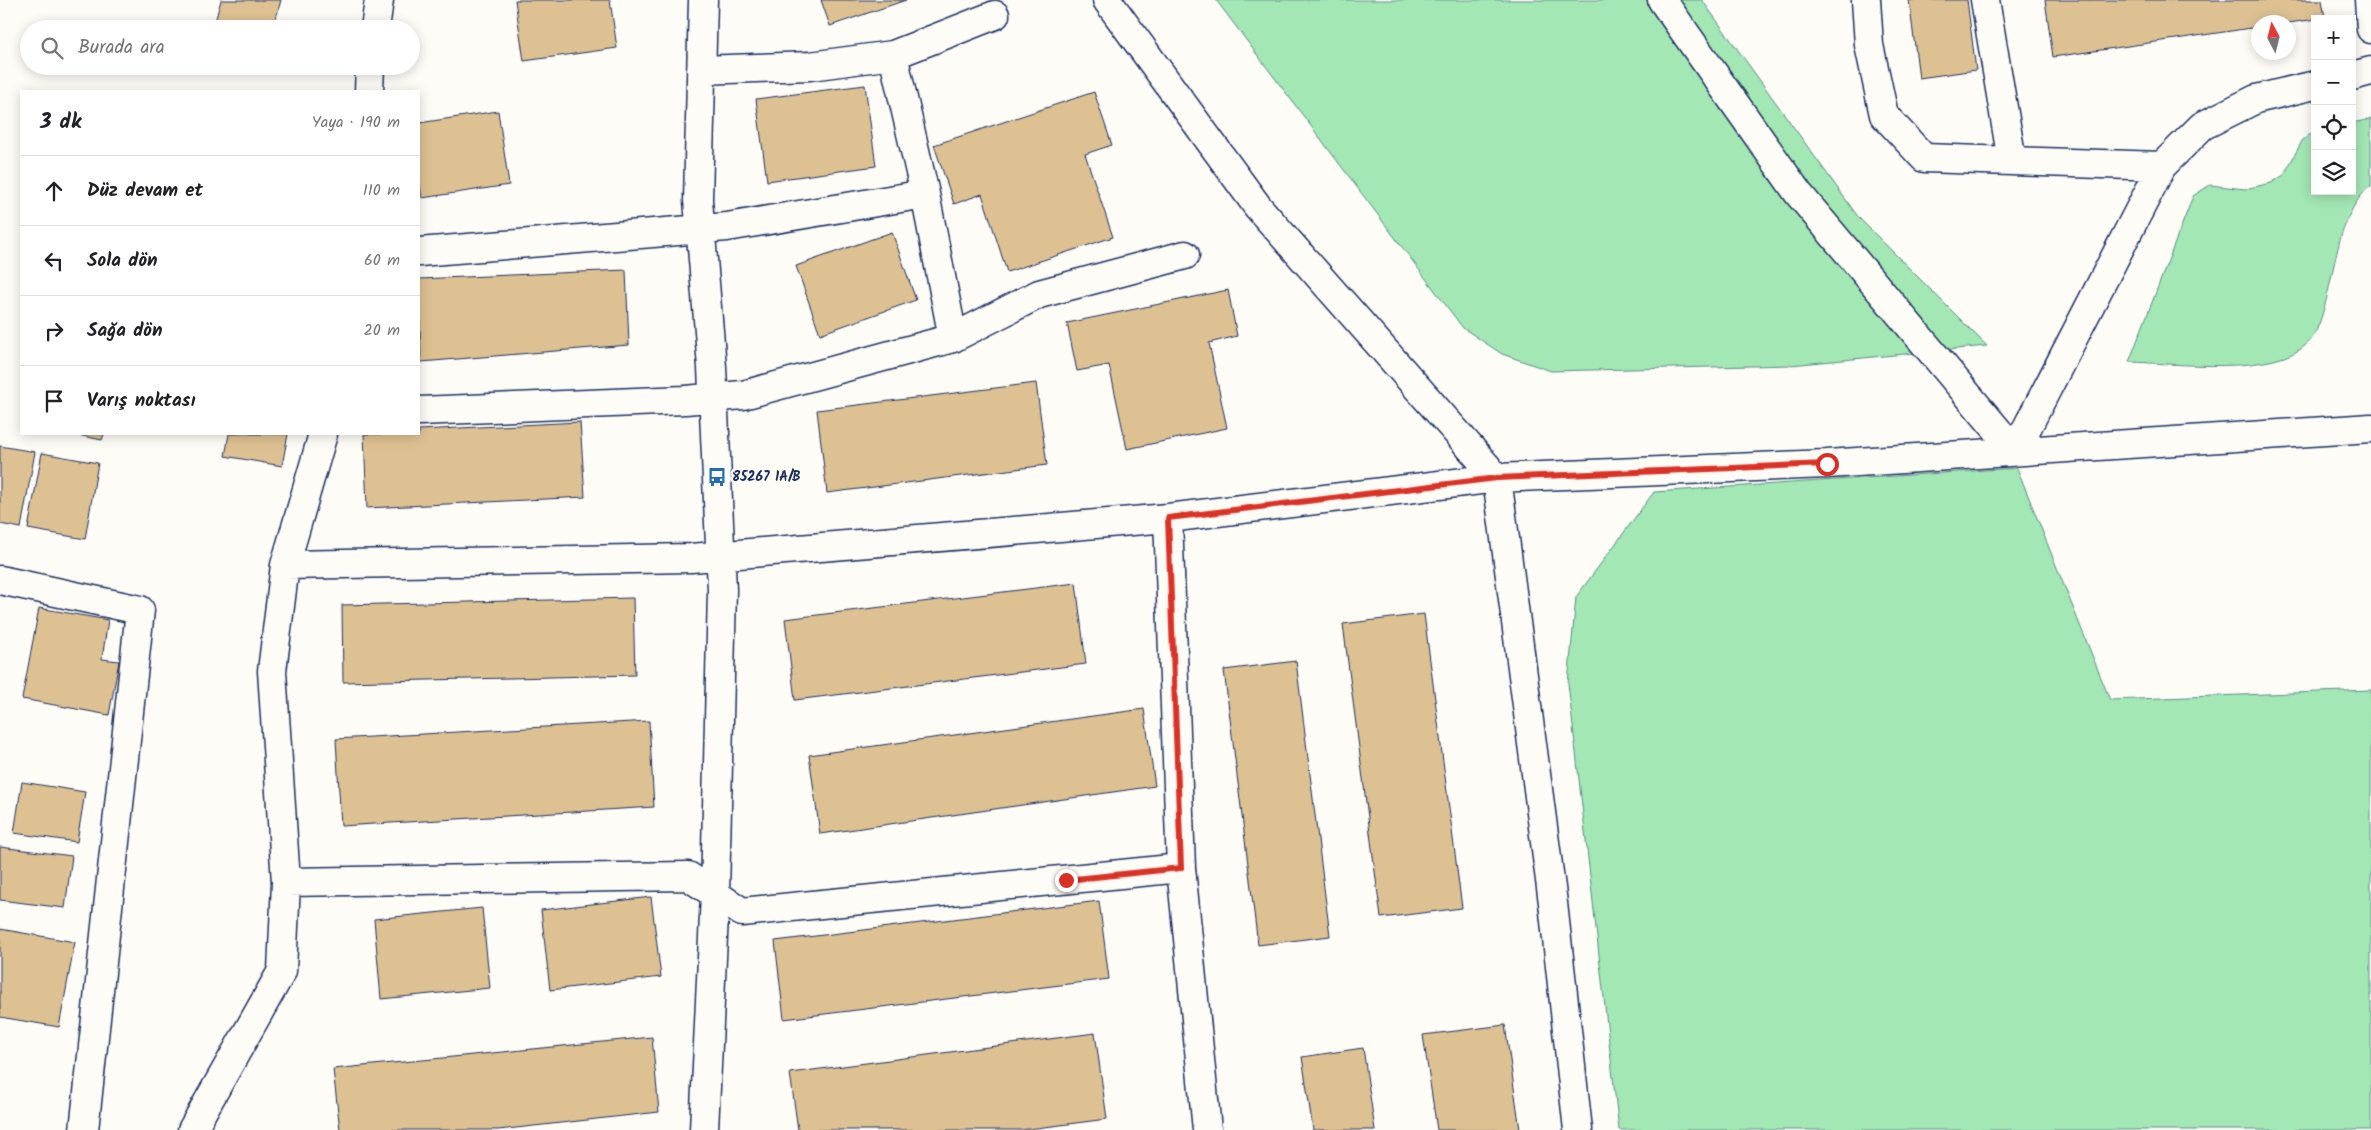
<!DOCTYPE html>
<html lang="tr">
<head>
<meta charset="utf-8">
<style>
	body { margin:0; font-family:Kalam,sans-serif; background:#f6f6f6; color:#202124 }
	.controls { position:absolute; right:15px; top:15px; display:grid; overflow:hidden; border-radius:0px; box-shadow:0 2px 12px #0003 }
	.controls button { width:45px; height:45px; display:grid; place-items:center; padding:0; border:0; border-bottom:1px solid #e0e0e0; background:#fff; color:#202124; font:25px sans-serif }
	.compass { position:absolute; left:2251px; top:15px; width:45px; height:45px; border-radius:50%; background:#fff; box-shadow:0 2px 12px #0003; rotate:353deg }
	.stop { position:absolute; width:15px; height:15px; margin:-11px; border:4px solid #d93025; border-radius:50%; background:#fff }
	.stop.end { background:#d93025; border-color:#fff; box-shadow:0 1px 5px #0008 }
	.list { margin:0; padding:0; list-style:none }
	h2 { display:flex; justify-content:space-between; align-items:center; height:65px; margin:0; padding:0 20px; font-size:21px }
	h2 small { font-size:16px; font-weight:400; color:#757577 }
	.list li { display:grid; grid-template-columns:32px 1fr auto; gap:15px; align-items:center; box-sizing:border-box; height:70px; padding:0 20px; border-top:1px solid #e0e0e0 }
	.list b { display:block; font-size:19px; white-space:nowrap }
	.list em { font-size:16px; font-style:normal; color:#757577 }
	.icon { flex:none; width:28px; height:28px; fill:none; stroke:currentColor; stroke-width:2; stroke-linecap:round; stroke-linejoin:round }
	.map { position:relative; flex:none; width:2371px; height:1130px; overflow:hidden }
	.search { position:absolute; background:#fff; box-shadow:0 2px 12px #0003; left:20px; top:20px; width:400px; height:55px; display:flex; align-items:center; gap:12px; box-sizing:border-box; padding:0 18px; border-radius:28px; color:#757577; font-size:19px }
	.panel { position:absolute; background:#fff; box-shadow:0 2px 12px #0003; left:20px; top:90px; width:400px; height:345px; border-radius:0px }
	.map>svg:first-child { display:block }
</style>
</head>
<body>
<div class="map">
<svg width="2371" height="1130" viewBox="0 0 2371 1130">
	<rect width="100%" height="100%" fill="#fdfcf7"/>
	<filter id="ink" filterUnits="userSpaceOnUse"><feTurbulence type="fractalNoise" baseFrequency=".02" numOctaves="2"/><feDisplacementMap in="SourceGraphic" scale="10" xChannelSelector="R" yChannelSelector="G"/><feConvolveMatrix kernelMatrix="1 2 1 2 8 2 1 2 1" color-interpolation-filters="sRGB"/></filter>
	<g filter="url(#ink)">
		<path fill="#a2e7b4" stroke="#5e8b89" d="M1216,0H1702L1859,218L1987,346L1791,365L1551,371L1502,354L1463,328Z
			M2371,119V186C2352,200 2342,230 2337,252C2331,274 2324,326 2309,342C2277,377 2175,363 2129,362L2193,196L2210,185L2245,189L2271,183L2284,175L2302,141L2315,130V191H2352V123Z
			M2017,468L2110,700L2371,690V1130H1619L1568,683L1576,597L1654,492Z"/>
		<path fill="#dec192" stroke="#1b2f5e" d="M221,0H281L273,29H213Z
			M515,0H610L617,48L524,61Z
			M821,0H906L830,26Z
			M1909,0H1967L1976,70L1919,78Z
			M2045,0H2322L2325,18L2288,23L2258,22V27L2053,57Z
			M865,85L876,166L767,181L756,99Z
			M1094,92L1112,145L1085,154L1113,237L1007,272L982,194L954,204L934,145Z
			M498,111L509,185L422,198L419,178V123Z
			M892,232L916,300L820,334L796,266Z
			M626,270L629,345L421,362L419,279Z
			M1228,290L1237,336L1209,343L1227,428L1127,449L1109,365L1077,371L1067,323Z
			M1036,383L1047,465L827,493L817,410Z
			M580,422L585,497L367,508L364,434H419V430Z
			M73,434H104L102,440Z
			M229,434H288L282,466L225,456Z
			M0,446L35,452L21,528L0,524Z
			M42,453L98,463L85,539L28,529Z
			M1076,583L1086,664L795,700L785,619Z
			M633,598L635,675L343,682L342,605Z
			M39,608L108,620L102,659L119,661L109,715L22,699Z
			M1424,614L1462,908L1381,918L1343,624Z
			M1296,661L1330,936L1258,945L1224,670Z
			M1144,709L1155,786L820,834L809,755Z
			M649,721L654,807L341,826L336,739Z
			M22,782L85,792L77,842L14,833Z
			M0,847L72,856L65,908L0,900Z
			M651,897L661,977L550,990L541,910Z
			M1099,901L1109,979L784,1019L775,941Z
			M482,908L490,988L381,999L374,919Z
			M0,929L75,942L59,1027L0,1017Z
			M1505,1025L1520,1130H1437L1423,1035Z
			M1095,1033L1107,1119L1021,1130H798L790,1073Z
			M652,1037L659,1112L498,1130H340L333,1069Z
			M1363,1048L1375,1130H1313L1302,1057Z"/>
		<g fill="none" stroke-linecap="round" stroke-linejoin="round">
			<g stroke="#1b2f5e" stroke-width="31">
				<path id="minor" d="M703,0L698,200L712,367L722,590L715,894L704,1130
					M1107,0L1258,207L1497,478L1553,903L1578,1130
					M1662,0L1798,193L2015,451L2162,166L2202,126L2256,99L2315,85
					M1866,0L1869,45L1884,115L1924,158L2162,166
					M1985,0L2012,161
					M2369,0L2371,29
					M375,29L379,0
					M893,55L925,194L953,338
					M701,70L810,66L893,55L995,15
					M2352,76L2371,71
					M369,91L370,66
					M419,252L727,227L925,194
					M419,411L685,400L743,395L953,338L1039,294L1185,255
					M1168,518L1181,868
					M285,565L691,558L1168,518L1497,478L1827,464L2371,428
					M0,580L140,610L84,1130
					M286,882L688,876L742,912L1181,868L1207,1130
					M192,1130L282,971L286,882L272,671L285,565L323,434"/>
			</g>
			<use href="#minor" stroke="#fdfcf7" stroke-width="28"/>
		</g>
	</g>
	<g fill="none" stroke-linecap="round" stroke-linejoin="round" filter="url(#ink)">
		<path stroke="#d93025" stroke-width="6" d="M1066,880L1181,868L1168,518L1497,478L1827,464"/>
	</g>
	<defs>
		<g id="bus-bare" transform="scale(1.5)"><path d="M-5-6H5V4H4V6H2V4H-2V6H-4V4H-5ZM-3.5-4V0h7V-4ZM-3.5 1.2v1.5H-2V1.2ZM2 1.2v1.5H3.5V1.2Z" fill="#1f6fb2" stroke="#fdfcf7" stroke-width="2.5" paint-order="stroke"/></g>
	</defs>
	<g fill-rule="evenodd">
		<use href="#bus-bare" x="717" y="477"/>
	</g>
	<g text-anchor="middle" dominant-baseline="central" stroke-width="5" stroke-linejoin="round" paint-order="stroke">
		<g font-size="14" font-weight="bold" fill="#1b2f5e" stroke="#fdfcf7" text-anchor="start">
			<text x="732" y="477">85267 1A/B</text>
		</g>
	</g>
</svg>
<div class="controls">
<button>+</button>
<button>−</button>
<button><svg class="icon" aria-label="locate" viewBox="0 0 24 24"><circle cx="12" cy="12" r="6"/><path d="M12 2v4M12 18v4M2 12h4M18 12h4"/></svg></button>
<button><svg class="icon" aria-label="layers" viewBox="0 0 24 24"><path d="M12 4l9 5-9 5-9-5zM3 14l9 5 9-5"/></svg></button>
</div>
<svg class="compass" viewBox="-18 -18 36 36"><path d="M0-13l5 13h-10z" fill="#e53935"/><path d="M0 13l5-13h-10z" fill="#757577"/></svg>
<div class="stop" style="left:1827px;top:464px"></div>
<div class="stop end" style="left:1066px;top:880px"></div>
<div class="search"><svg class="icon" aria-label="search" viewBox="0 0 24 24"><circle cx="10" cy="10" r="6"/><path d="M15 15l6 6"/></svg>Burada ara</div>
<section class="panel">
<h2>3 dk<small>Yaya · 190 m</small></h2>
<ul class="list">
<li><svg class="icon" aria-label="ahead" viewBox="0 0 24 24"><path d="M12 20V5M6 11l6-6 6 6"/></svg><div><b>Düz devam et</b></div><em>110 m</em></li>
<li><svg class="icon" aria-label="left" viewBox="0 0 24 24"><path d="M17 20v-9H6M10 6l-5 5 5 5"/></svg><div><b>Sola dön</b></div><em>60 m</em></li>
<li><svg class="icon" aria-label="right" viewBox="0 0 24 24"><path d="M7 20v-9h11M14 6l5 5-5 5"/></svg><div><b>Sağa dön</b></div><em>20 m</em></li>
<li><svg class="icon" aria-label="arrive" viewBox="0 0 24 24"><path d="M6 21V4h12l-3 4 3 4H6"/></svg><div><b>Varış noktası</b></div></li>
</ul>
</section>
</div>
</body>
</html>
